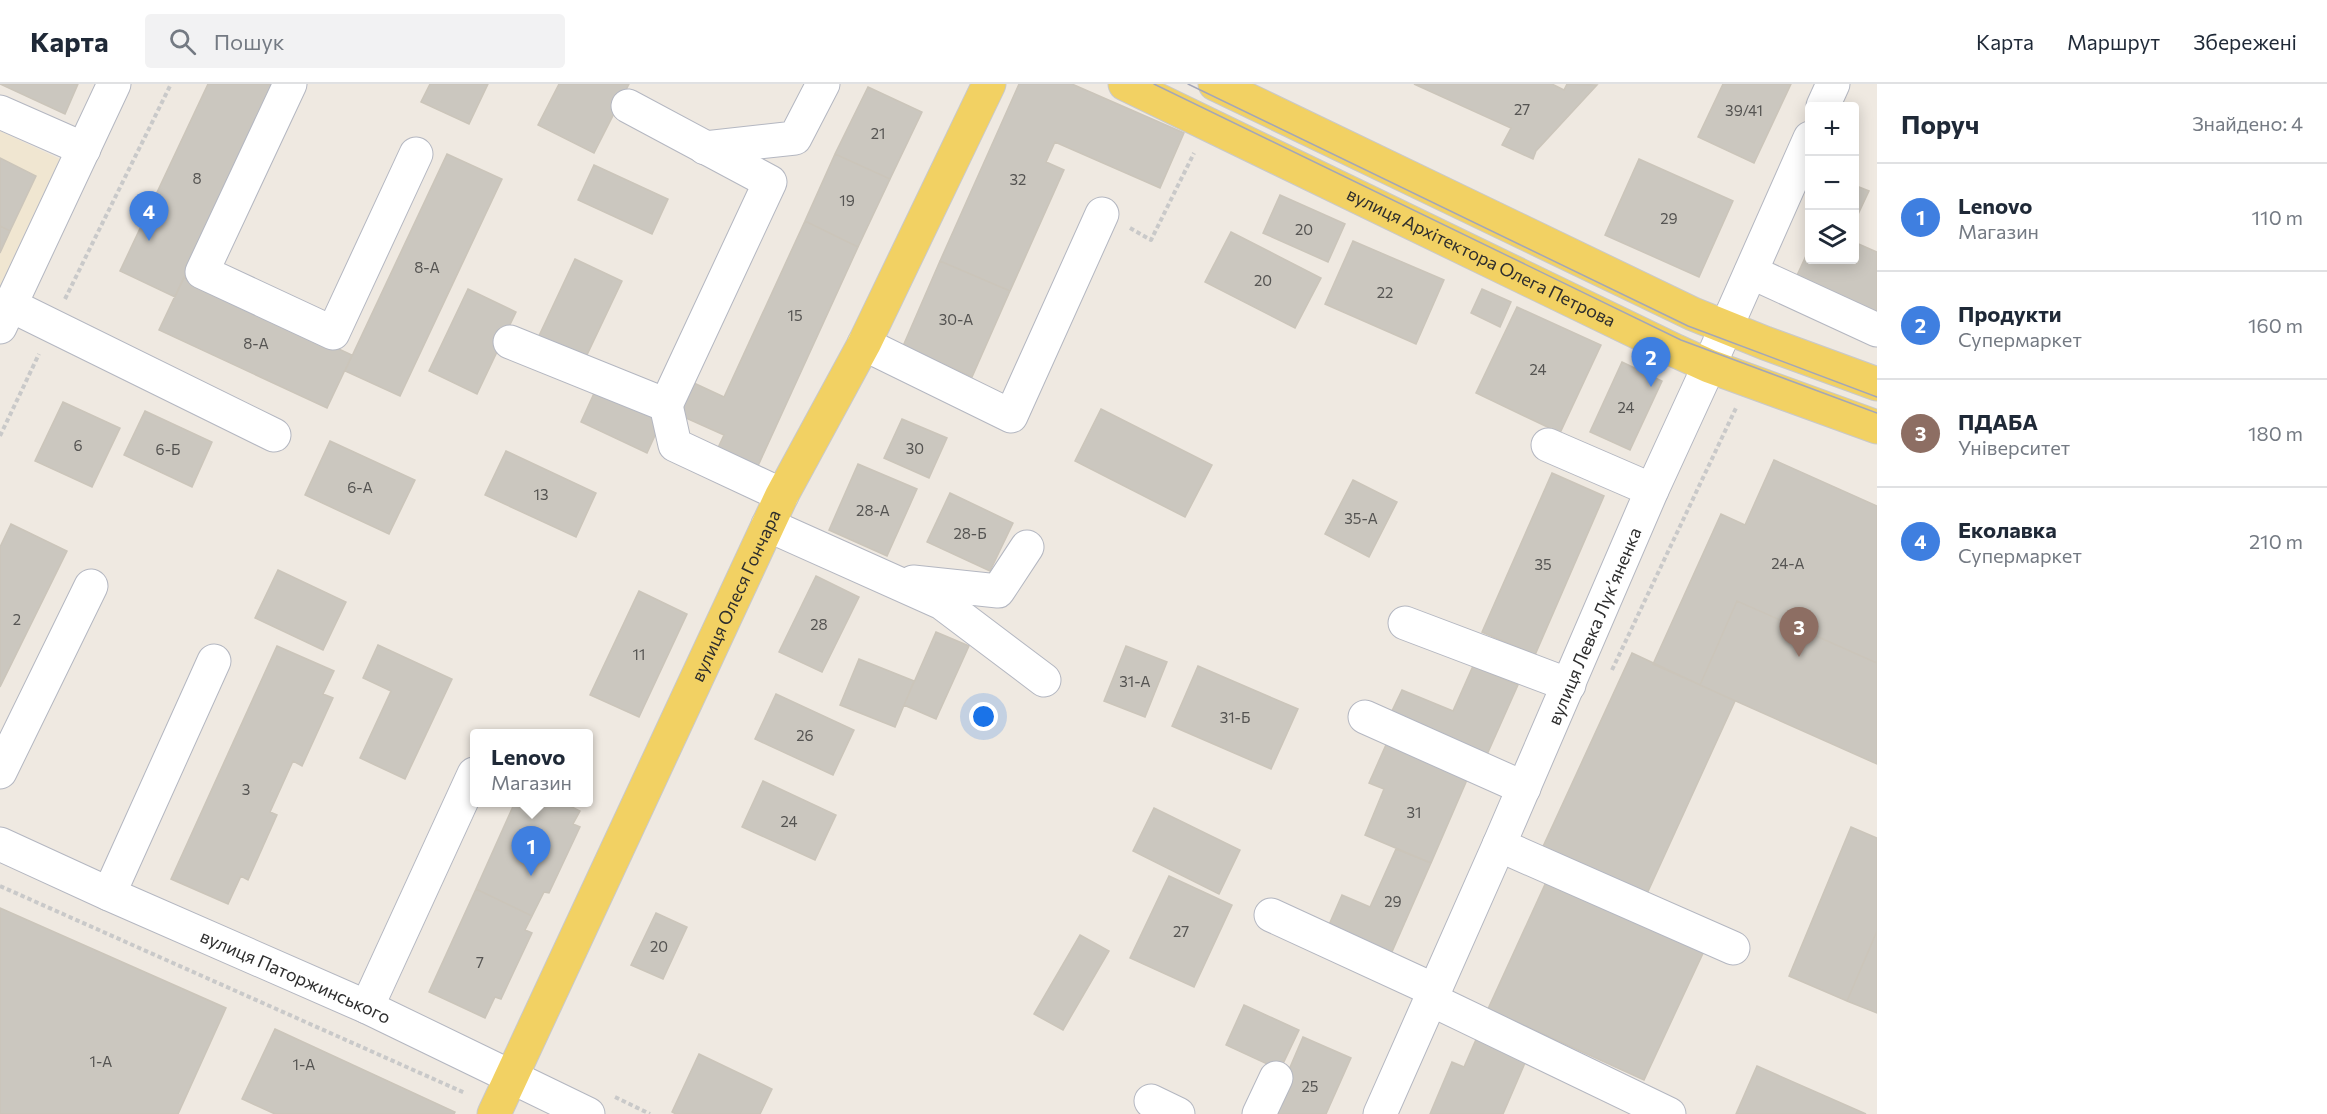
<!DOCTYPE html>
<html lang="uk">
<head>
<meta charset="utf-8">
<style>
	body { margin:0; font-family:Commissioner,sans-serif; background:#f2f2f3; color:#1f2937 }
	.controls { position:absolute; right:18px; top:18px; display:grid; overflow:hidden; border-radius:6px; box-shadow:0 3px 15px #0003 }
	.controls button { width:54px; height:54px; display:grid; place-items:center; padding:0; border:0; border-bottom:2px solid #e0e1e3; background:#fff; color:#1f2937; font:30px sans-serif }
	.you { position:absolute; left:984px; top:633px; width:21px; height:21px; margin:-15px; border:4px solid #fff; border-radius:50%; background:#1a73e8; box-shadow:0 0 0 9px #1a73e833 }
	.badge { display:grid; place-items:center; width:39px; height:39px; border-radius:50%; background:#4264fb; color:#fff; font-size:20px; font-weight:700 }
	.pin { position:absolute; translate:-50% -50px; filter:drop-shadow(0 2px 3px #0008) }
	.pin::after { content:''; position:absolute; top:32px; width:21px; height:18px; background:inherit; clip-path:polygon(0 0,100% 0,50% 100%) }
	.popup { position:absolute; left:470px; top:645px; width:123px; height:78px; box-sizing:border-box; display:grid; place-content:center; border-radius:6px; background:#fff; filter:drop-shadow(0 2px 4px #0005); font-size:20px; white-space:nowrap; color:#747a83 }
	.popup b { font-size:22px; color:#1f2937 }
	.popup::after { content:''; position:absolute; left:50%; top:100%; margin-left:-12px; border:12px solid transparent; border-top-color:#fff }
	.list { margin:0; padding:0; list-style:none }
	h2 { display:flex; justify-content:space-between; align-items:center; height:78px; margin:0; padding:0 24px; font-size:26px }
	h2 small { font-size:20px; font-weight:400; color:#747a83 }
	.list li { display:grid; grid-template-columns:39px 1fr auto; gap:18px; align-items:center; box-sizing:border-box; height:108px; padding:0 24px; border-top:2px solid #e0e1e3 }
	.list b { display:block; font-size:22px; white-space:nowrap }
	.list p { margin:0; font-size:20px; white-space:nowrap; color:#747a83 }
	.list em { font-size:20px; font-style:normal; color:#747a83 }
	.icon { flex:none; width:33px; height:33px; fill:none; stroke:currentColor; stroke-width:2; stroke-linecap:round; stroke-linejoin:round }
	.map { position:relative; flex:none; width:1877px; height:1030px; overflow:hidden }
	header { display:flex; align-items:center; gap:36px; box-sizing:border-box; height:84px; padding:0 30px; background:#fff; border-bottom:2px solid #e0e1e3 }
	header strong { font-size:28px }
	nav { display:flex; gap:33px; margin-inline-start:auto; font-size:21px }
	.search { width:420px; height:54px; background:#f2f2f3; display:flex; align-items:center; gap:15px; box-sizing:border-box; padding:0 21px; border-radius:6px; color:#747a83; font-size:22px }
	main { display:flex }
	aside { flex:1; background:#fff }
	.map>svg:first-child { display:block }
</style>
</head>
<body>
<header>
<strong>Карта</strong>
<div class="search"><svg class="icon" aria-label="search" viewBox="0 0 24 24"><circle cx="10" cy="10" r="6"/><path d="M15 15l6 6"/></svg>Пошук</div>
<nav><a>Карта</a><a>Маршрут</a><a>Збережені</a></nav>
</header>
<main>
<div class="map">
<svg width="1877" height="1030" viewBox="0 0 1877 1030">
	<rect width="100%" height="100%" fill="#efe9e1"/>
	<path fill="#f0e6d1" d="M0,47L60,75L0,206Z"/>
	<path fill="#cbc7bf" stroke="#cbc5ba" stroke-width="1.5" d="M0,0H78L65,30Z
		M208,0H275L175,213L120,187Z
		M430,0H488L469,40L421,18Z
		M559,0H629L594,69L538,41Z
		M1019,0H1072L1184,49L1160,104L1055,58L1046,78L1064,86L1010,207L940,177Z
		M1414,0H1552L1564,6L1567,0L1597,1L1536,67L1533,75L1502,61L1511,44Z
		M1723,0H1791L1754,79L1698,53Z
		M868,3L922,28L890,95L835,70Z
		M447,70L502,95L400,312L345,287Z
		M835,70L890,95L858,163L805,137Z
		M0,74L36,92L10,147L0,142Z
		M1639,75L1733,117L1699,193L1605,151Z
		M594,81L668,115L652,150L578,116Z
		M1854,101L1869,107L1854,139Z
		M1280,111L1345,140L1328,178L1263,149Z
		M805,137L858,163L757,384L717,366L724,351L679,331L694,299L724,313Z
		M0,142L10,147L0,169Z
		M1231,148L1321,194L1295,244L1205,198Z
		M1353,157L1444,196L1416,260L1325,220Z
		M1854,158L1877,168V237L1793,200L1810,163V176H1854Z
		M575,175L622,197L585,275L538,254Z
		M940,177L1010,207L972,293L903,262Z
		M184,193L352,271L327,324L159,246Z
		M468,205L516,228L477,310L429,287Z
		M1482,205L1511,218L1500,243L1471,229Z
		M1517,223L1601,261L1560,349L1476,309Z
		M1622,278L1662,297L1630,366L1590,348Z
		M596,305L662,336L647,369L581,338Z
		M63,318L120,344L92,403L35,377Z
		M1101,325L1212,381L1185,433L1075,377Z
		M145,327L212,358L192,403L124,371Z
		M902,335L947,354L929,394L884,374Z
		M330,357L415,396L389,450L305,411Z
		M506,367L596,409L576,453L485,411Z
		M1774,376L1877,422V579L1737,517L1700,601L1653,580L1721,430L1745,441Z
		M858,380L917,405L887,472L829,446Z
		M1552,389L1604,412L1535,571L1482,548Z
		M1353,396L1397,418L1369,473L1325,450Z
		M950,409L1013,439L990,487L927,458Z
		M11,440L67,467L0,603V463Z
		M278,486L346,518L323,566L255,534Z
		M816,492L859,513L822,588L779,568Z
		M639,507L687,530L639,633L590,611Z
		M1737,517L1877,579V680L1700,601Z
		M936,548L969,562L936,635L904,621Z
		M378,561L452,595L405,695L360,674L391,607L363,594Z
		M277,562L334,587L323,610L333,614L302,682L293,677L270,728L277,731L248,796L241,792L228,820L171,795Z
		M1126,562L1167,578L1145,633L1104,617Z
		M1632,569L1735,617L1645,814L1541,767Z
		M859,575L914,597L895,643L840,621Z
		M1198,582L1298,625L1271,685L1172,642Z
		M1473,582L1518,601L1485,675L1389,633L1402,606L1453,627Z
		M776,610L854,646L833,691L755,655Z
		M1389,654L1470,689L1431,779L1365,751L1384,705L1369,699Z
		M763,697L836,731L815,776L742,743Z
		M515,718H562L580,727L573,740L580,743L549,809L544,808L532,832L476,805Z
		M1154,724L1240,766L1219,810L1133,767Z
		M1851,743L1877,754V847L1847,917L1789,892Z
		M1396,765L1431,779L1391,870L1328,843L1342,811L1370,823Z
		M1169,792L1232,821L1194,903L1130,874Z
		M1547,796L1704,867L1644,996L1488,925Z
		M476,805L532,832L525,846L532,849L501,915L495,913L485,934L429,908Z
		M0,824L226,924L178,1030H0Z
		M656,829L687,843L663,895L631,881Z
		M1877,847V929L1847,917Z
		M1080,851L1109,867L1063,946L1034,930Z
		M1244,921L1299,946L1280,986L1226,961Z
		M275,945L455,1028L454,1030H275L242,1015Z
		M1478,951L1528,972L1503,1030H1430L1452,978L1464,983Z
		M1303,953L1351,974L1326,1030H1270Z
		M699,970L772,1005L760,1030H676L672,1028Z
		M1757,982L1866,1030H1736Z"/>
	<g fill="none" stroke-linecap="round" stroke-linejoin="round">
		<g stroke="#b4b7c1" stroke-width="35">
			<g id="minor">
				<path d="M290,0L202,188L333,249L416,70"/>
				<path d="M628,22L770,98L666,321"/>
				<path d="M1823,22L1833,0"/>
				<path d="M0,28L84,65"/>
				<path d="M705,64L795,54L823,0"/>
				<path d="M1751,188L1877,246"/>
				<path d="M10,221L274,351"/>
				<path d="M0,243L114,0"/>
				<path d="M510,258L666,321L675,361L782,411"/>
				<path d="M864,260L1011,332L1102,130"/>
				<path d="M1548,361L1652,406"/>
				<path d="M768,441L942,519L1044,596"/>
				<path d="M913,498L998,507L1027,463"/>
				<path d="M1405,539L1569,601"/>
				<path d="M1365,633L1524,704"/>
				<path d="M0,688L91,502"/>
				<path id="s1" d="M0,760L109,810L367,923L588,1030"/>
				<path d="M1499,761L1733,864"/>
				<path d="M109,810L214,577"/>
				<path d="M1271,831L1434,906"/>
				<path d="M1430,915L1669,1030"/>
				<path d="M367,923L474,690"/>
				<path d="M1151,1017L1178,1030"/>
				<path d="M1259,1030L1276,994"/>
				<path d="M1380,1030L1499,761L1652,406L1709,282L1810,54"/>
			</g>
		</g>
		<g stroke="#c9c9c9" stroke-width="35">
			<g id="major">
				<path id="s2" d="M1125,0L1676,267L1709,282L1877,343"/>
				<path d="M1215,0L1693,230L1765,259L1877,300"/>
				<path id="s3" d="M494,1030L782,411L864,260L989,0"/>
			</g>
		</g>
		<path stroke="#c9c9c9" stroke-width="4" stroke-dasharray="4.5 3" stroke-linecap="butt" d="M1130,144L1151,156L1194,69
			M65,215L171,0
			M0,352L39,270
			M1612,586L1736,324
			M0,802L465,1009
			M615,1013L650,1030"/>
		<use href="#minor" stroke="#fff" stroke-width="33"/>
		<use href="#major" stroke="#f2d163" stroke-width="33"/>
		<path stroke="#a3a6b8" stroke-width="1.5" d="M1154,0L1681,256L1877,329
			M1188,0L1688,242L1877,313"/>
	</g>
	<g text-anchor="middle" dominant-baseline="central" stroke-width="5" stroke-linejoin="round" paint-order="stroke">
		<g font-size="15" fill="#555452">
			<text x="1522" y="25">27</text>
			<text x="1744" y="26">39/41</text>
			<text x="878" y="49">21</text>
			<text x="197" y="94">8</text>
			<text x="1018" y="95">32</text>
			<text x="847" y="116">19</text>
			<text x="1669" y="134">29</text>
			<text x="1304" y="145">20</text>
			<text x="427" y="183">8-А</text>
			<text x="1263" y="196">20</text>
			<text x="1385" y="208">22</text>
			<text x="795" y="231">15</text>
			<text x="956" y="235">30-А</text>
			<text x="256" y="259">8-А</text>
			<text x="1538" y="285">24</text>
			<text x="1626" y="323">24</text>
			<text x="78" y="361">6</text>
			<text x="915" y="364">30</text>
			<text x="168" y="365">6-Б</text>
			<text x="360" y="403">6-А</text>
			<text x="541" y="410">13</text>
			<text x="873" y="426">28-А</text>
			<text x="1361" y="434">35-А</text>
			<text x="970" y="449">28-Б</text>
			<text x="1788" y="479">24-А</text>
			<text x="1543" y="480">35</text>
			<text x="17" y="535">2</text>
			<text x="819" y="540">28</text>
			<text x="639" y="570">11</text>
			<text x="1135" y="597">31-А</text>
			<text x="1235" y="633">31-Б</text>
			<text x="805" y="651">26</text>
			<text x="246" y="705">3</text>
			<text x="1414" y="728">31</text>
			<text x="789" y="737">24</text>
			<text x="1393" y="817">29</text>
			<text x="1181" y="847">27</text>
			<text x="659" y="862">20</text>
			<text x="480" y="878">7</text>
			<text x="101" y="977">1-А</text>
			<text x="304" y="980">1-А</text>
			<text x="1310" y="1002">25</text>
		</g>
		<g font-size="18" fill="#2e2e2e" stroke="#fff">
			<text stroke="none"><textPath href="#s2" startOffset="396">вулиця Архітектора Олега Петрова</textPath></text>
			<text stroke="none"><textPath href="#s3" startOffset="572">вулиця Олеся Гончара</textPath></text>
			<text transform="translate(1594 542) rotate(-67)">вулиця Левка Лукʼяненка</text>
			<text stroke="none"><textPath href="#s1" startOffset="324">вулиця Паторжинського</textPath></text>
		</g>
	</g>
</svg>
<div class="controls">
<button>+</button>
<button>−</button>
<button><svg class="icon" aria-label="layers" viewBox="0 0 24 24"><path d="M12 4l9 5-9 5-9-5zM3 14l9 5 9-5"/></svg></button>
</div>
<div class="you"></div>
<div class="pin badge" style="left:531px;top:792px;background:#3f7fe0">1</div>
<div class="popup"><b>Lenovo</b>Магазин</div>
<div class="pin badge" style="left:1651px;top:303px;background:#3f7fe0">2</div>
<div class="pin badge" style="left:1799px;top:573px;background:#8d6e63">3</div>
<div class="pin badge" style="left:149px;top:157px;background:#3f7fe0">4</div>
</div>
<aside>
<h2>Поруч<small>Знайдено: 4</small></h2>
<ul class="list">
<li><span class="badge" style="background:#3f7fe0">1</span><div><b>Lenovo</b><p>Магазин</p></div><em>110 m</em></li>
<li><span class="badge" style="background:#3f7fe0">2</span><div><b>Продукти</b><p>Супермаркет</p></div><em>160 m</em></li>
<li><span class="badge" style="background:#8d6e63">3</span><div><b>ПДАБА</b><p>Університет</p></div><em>180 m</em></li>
<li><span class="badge" style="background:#3f7fe0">4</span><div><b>Еколавка</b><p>Супермаркет</p></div><em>210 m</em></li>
</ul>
</aside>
</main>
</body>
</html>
